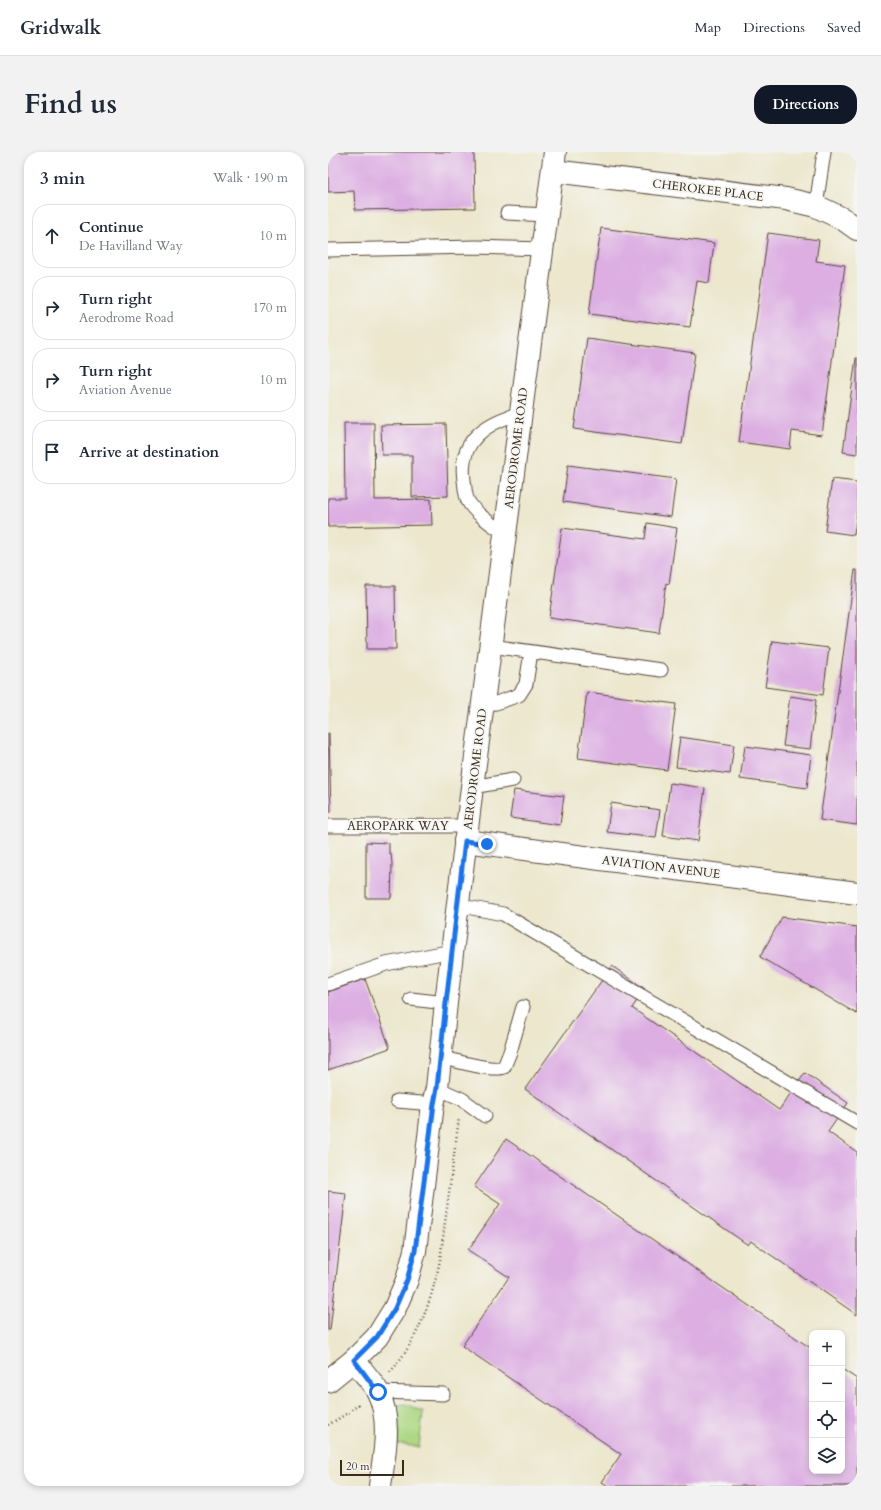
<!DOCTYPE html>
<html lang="en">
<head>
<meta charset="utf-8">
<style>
	body { margin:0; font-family:Cardo,serif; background:#f2f2f3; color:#1f2937 }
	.controls { position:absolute; right:12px; bottom:12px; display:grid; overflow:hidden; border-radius:8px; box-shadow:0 2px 6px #0003 }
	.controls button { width:36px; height:36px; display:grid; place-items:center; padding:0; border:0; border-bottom:1px solid #e0e1e3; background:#fff; color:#1f2937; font:20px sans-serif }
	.scale { position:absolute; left:12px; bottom:10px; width:64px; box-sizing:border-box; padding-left:4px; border:2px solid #3b2a1e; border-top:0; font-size:11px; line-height:14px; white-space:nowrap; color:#3b2a1e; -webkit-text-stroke:3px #f6f6f2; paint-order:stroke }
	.stop { position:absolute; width:12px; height:12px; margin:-9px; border:3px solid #1a73e8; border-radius:50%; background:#fff }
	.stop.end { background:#1a73e8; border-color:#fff; box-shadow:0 1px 4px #0008 }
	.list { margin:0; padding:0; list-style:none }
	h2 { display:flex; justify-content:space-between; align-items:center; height:52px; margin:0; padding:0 16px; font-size:17px }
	h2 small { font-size:13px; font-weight:400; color:#747a83 }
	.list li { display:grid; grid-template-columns:26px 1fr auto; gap:12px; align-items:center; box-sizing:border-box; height:64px; margin:0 8px 8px; padding:0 8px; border:1px solid #e0e1e3; border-radius:16px }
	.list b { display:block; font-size:15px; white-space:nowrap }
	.list p { margin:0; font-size:13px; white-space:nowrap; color:#747a83 }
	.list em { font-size:13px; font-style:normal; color:#747a83 }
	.icon { flex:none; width:22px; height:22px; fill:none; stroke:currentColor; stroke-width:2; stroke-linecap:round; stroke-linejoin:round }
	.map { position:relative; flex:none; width:529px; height:1334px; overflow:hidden; border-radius:16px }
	header { display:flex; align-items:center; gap:24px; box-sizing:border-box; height:56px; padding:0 20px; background:#fff; border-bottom:1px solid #e0e1e3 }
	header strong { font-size:19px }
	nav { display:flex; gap:22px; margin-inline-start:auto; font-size:14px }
	.intro { display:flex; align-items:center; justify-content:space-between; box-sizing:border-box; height:96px; padding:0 24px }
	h1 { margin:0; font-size:28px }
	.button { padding:10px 18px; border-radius:16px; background:#111827; color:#fff; font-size:14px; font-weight:700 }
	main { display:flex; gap:24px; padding:0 24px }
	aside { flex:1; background:#fff; border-radius:16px; box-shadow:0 2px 6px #0003 }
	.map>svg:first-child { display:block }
</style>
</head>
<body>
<header>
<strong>Gridwalk</strong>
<nav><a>Map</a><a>Directions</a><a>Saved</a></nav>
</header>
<div class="intro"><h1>Find us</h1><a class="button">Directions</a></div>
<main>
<aside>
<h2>3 min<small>Walk · 190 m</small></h2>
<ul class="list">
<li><svg class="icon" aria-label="ahead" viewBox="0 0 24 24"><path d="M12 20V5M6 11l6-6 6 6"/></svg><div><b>Continue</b><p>De Havilland Way</p></div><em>10 m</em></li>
<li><svg class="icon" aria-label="right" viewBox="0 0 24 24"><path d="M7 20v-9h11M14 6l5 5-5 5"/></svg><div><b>Turn right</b><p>Aerodrome Road</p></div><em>170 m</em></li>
<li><svg class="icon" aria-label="right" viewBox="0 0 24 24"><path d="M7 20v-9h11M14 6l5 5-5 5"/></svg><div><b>Turn right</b><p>Aviation Avenue</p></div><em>10 m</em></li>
<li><svg class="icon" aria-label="arrive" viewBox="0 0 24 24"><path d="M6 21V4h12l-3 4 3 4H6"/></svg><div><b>Arrive at destination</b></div></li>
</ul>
</aside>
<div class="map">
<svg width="529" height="1334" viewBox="0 0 529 1334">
	<rect width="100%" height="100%" fill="#f6f6f2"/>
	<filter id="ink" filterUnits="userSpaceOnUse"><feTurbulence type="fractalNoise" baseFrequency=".025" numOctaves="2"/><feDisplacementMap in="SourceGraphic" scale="8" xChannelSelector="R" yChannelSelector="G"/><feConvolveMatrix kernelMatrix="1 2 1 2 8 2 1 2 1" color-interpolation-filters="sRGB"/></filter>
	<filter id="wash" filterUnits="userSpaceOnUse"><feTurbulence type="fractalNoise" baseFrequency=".012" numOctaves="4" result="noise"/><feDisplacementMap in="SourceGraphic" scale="16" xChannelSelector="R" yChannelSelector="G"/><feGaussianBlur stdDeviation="0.9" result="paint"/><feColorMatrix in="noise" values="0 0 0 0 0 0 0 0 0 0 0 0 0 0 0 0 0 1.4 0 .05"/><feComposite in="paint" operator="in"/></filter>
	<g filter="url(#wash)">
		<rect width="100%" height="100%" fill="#ece7cd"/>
		<path fill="#add884" stroke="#748151" d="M78,1252L95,1260L91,1295L69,1292C72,1278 72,1267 69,1253Z"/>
		<g id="blocks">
			<path fill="#dcaee2" d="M0,0H146L147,56L27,58L26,39L0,40Z
				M273,76L386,91L381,131L369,129L362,175L261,162Z
				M440,81L491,88L488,109L517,113L494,283L464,279L462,297L411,290Z
				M259,186L367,201L354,292L246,277Z
				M528,206H529V302L515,300Z
				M16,271H46L47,348L103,347L104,373L0,375V346H17Z
				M118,272L120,344L84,345V303H54L53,273Z
				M240,313L348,327L343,365L235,350Z
				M504,327L529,330V359L526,383L497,379Z
				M319,371L349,376L341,432L338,431L331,481L221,466L234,376L317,387Z
				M527,418H529V673L492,668Z
				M38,434H67L68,497H39Z
				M444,489L501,496L495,543L437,535Z
				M259,540L348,552L339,618L250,606Z
				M462,544L488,548L482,597L455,594Z
				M0,581H1L3,660L0,661Z
				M352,585L406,593L402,622L348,615Z
				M417,594L483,603L479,636L412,627Z
				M342,631L377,636L370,689L335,684Z
				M186,638L236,644L232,673L182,666Z
				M283,651L332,658L328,686L279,680Z
				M38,690L61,691V701H63L64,712L63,746H38Z
				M454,765L529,775V862L432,805Z
				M284,814L317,837L304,856L451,958L477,921L520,951L500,980L529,1000V1163L423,1089L420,1093L197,937Z
				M37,827L62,896L0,918V840Z
				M178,987L484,1197V1319H514V1217L529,1227V1334H280L274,1330L293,1302L134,1194L181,1125L140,1098L172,1052L146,1035Z
				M0,1039L18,1041L2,1178H0Z"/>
		</g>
	</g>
	<g filter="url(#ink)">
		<use href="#blocks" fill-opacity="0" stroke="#564638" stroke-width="1"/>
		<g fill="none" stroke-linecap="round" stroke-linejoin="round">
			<g stroke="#564638" stroke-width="15">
				<path id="service" d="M488,54L496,0
					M179,61L219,63
					M0,98L148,95L214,97
					M177,382C166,374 146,361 140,349C137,343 137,335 136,328C130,288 159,270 193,261
					M163,494L333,518
					M155,552L168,551L191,543L198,532L203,500
					M144,635L185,628
					M0,674H139
					M129,753L175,762L529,971
					M0,832L58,812L124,799
					M83,847L118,851
					M112,905C125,908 166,920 176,915L182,900L195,855
					M109,936L134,947L157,964
					M69,949L105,952
					M50,1240L115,1242"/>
			</g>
			<g stroke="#564638" stroke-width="24">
				<path id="minor" d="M225,19L458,47L488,54L515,67L529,77
					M137,689L529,741
					M26,1208C33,1218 44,1229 50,1240C64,1269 56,1304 52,1334"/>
			</g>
			<g stroke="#564638" stroke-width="24">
				<path id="tertiary" d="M0,1229L26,1208L49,1185L67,1156L79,1128L87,1099L105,952L109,936L118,851L144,635L227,0"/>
			</g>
			<path stroke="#564638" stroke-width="2.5" stroke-dasharray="1 3" stroke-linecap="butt" d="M62,1220C90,1189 104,1147 112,1108L131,966
				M0,1273L20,1261L31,1252"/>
			<use href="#service" stroke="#fff" stroke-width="13"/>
			<use href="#minor" stroke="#fff" stroke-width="22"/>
			<use href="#tertiary" stroke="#fff" stroke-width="22"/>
		</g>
	</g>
	<g fill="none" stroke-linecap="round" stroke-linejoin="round" filter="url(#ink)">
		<path stroke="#1a73e8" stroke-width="5" d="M50,1240L26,1208L49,1185L67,1156L79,1128L87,1099L106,952L109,936L118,851L137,689L159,692"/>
	</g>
	<g text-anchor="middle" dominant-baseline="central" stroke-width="4" stroke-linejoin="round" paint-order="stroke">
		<g font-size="12" fill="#3b2a1e" stroke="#f6f6f2">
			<text transform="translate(380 38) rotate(7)">CHEROKEE PLACE</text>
			<text transform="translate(188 296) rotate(-83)">AERODROME ROAD</text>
			<text transform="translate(147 617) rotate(-83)">AERODROME ROAD</text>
			<text x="70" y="674">AEROPARK WAY</text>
			<text transform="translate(333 715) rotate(7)">AVIATION AVENUE</text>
		</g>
	</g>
</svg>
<div class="controls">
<button>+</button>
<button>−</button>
<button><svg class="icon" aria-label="locate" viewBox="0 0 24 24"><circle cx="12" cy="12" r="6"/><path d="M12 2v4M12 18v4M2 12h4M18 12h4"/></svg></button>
<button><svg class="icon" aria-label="layers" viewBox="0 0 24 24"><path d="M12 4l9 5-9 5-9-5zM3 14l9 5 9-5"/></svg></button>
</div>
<div class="scale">20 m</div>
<div class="stop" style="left:50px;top:1240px"></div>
<div class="stop end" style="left:159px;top:692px"></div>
</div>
</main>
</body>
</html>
